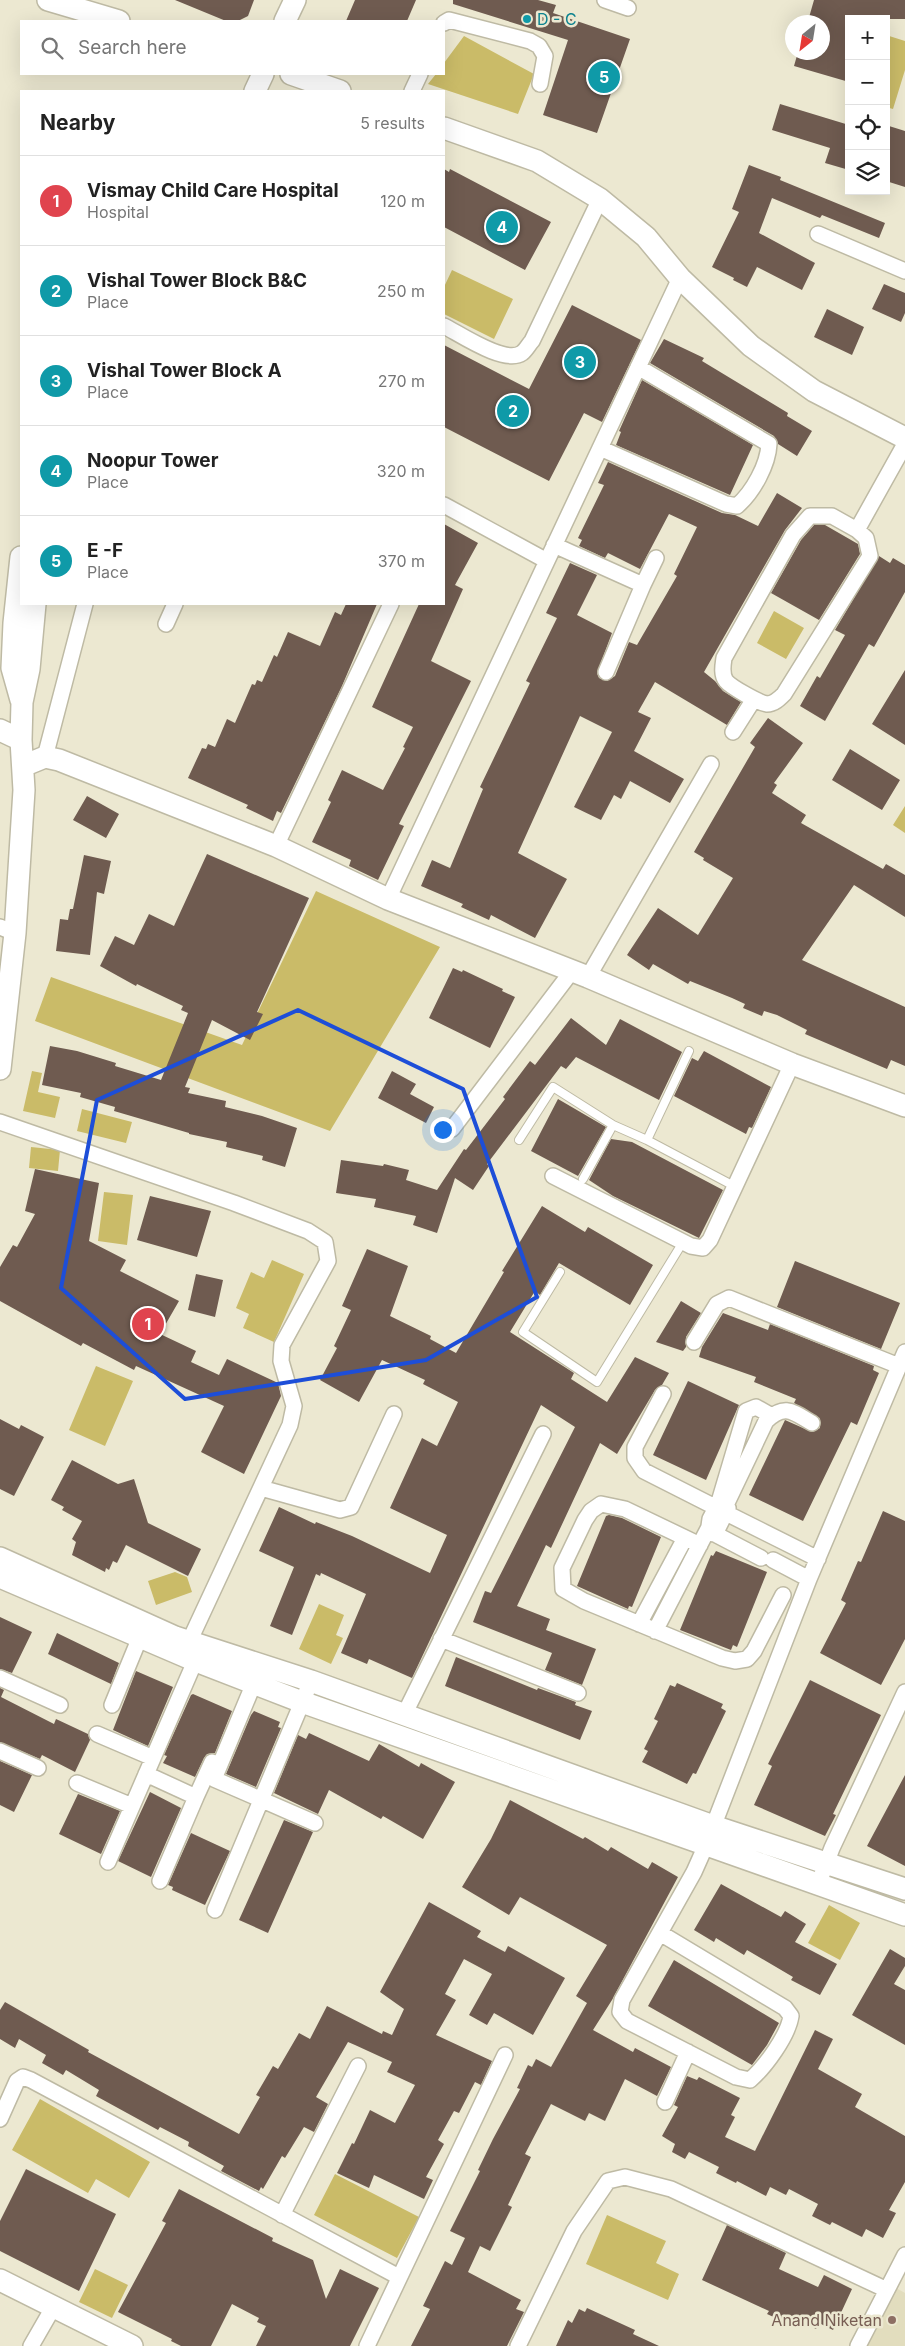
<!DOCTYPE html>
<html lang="en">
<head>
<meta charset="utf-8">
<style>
	body { margin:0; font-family:Inter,sans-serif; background:#f2f2f2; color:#222 }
	.controls { position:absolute; right:15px; top:15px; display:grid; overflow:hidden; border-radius:0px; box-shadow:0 5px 20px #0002 }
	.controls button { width:45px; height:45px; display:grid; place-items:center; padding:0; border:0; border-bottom:1px solid #e0e0e0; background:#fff; color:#222; font:25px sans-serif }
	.compass { position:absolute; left:785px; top:15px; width:45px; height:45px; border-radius:50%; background:#fff; box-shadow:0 5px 20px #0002; rotate:210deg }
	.you { position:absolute; left:442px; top:1129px; width:18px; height:18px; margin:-12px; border:4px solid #fff; border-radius:50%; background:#1a73e8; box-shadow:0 0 0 8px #1a73e833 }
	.badge { display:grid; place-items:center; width:32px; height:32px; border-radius:50%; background:#0f766e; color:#fff; font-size:16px; font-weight:700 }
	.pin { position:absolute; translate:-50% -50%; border:2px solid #fff; box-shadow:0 1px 5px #0006 }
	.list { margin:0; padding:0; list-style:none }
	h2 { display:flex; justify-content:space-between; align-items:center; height:65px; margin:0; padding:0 20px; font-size:21px }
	h2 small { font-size:16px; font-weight:400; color:#767676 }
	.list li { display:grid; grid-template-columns:32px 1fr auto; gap:15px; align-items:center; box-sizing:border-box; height:90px; padding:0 20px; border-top:1px solid #e0e0e0 }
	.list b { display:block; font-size:19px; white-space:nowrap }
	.list p { margin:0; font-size:16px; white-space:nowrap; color:#767676 }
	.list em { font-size:16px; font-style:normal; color:#767676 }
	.icon { flex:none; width:28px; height:28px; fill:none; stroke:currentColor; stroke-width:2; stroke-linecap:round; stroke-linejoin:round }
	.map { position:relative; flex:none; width:905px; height:2346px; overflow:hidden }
	.search { position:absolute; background:#fff; box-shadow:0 5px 20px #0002; left:20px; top:20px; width:425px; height:55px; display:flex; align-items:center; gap:12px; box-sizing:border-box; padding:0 18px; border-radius:0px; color:#767676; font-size:19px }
	.panel { position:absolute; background:#fff; box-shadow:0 5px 20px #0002; left:20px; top:90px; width:425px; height:515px; border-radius:0px }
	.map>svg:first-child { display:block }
</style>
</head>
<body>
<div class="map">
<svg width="905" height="2346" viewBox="0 0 905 2346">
	<rect width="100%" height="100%" fill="#ece8d1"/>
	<path fill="#e2ddbe" d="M896,2288L905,2293V2346H866Z"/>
	<path fill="#cabb68" d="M886,35L905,41V70L893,109L886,107Z
		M464,36L534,74L518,114L428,84L436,74H444V63Z
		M452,270L513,299L494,339L444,314V287Z
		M774,611L804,628L786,659L757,643Z
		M905,806V833L893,825Z
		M316,891L440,947L330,1131L35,1021L51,977L242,1045Z
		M32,1071L42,1073L38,1092L60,1097L55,1118L23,1111Z
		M82,1109L132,1122L126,1143L77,1131Z
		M31,1147L60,1150L58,1171L29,1168Z
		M104,1192L133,1195L127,1245L98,1241Z
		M272,1260L304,1274L274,1342L243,1328L249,1314L236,1308L251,1272L264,1278Z
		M96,1366L133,1381L105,1446L69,1430Z
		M175,1572L187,1577L192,1592L156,1605L148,1581Z
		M319,1604L344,1615L336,1635L343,1638L331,1664L299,1649Z
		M829,1905L860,1923L840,1960L808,1943Z
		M40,2099L150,2162L129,2198L96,2179L88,2193L12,2150Z
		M335,2174L419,2217L397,2258L314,2215Z
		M607,2215L666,2241L656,2263L679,2274L668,2300L586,2264Z
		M95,2269L128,2285L112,2318L79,2302Z"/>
	<path fill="#6f5b50" d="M175,0H254L248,16L238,21H226Z
		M355,0H416L407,21H346Z
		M453,0H538L556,5L553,13L630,39L597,133L543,115L568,40L453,4Z
		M814,0H905V19H849V82L794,66L798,52H822V22L808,21Z
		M780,104L849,125V170L825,163L830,148L772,130Z
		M889,126L905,131V187L886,181V135Z
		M749,165L781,177L780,180L885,223L879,238L822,215L820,218L772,198L759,233L815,263L802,290L757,267L747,287L733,280L734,278L712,267L739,212L732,209Z
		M444,169L449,172L450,169L551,222L525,270L444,227Z
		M884,284L905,293V313L901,322L872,309Z
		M572,305L641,340L602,422L584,413L549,481L444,427V345L529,389Z
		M827,309L864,327L852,355L814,337Z
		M664,339L704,358L702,361L788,413L787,416L812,431L797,456L778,444L774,436L650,363Z
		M642,380L753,445L730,495L616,445L621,432L619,431Z
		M608,462L722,513L735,515L758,526L777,493L802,508L785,530L704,672L715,681L723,691L741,702L727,725L655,682L638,712L651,718L634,751L684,779L670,803L630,781L621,799L614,795L601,820L574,807L612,732L580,716L518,853L567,879L535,938L491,915L489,920L461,907L463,904L421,886L432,860L450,868L483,789L480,787L530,683L526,681L557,618L546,613L570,563L597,575L577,615L612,633L597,673L599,678L607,681L615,676L629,642L637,645L677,576L674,574L697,527L669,514L640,569L608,553L605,558L579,546L582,540L578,538L604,485L598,483Z
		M444,524L478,543L455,585L463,589L431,661L471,681L399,824L404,826L378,880L349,866L351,860L312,842L331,802L328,800L342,770L383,790L405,748L403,747L413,727L372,707L419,604H444Z
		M814,525H825L858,544L860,554L819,620L771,593L801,540Z
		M879,556L890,563L893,558L905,565V592L874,647L869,644L825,721L800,706L817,676L820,678L845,635L835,630Z
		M346,604H377L342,686L281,813L277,811L273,821L246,808L248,805L188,778L202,748L206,749L208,744L215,747L227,719L235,723L252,684L255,685L257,680L262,682L274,655L277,657L288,632L320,646L335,612L341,615Z
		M905,670V745L872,724Z
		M768,718L803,743L774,783L777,785L772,793L806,815L801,823L883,869L886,864L905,875V917L854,885L802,960L905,1007V1066L891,1060L887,1069L805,1034L807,1030L777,1015L764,1011L762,1016L743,1008L745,1004L732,998L690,981L688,984L653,964L649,970L627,955L658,908L698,935L733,878L703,860L704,858L694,852L755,747L750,743Z
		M850,749L900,780L882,810L832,780Z
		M87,796L119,814L106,838L73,820Z
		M207,854L309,898L257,1012L263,1014L250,1040L212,1020L185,1087L190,1088L188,1093L226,1101L225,1107L262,1116L297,1128L285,1167L262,1160L263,1156L226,1147L227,1142L189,1134V1133L114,1111L115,1107L80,1097L81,1093L42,1085L50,1046L77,1051L116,1063L115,1066L161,1080L188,1013L181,1010L183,1006L137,984L136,986L100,966L115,936L134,945L149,914L174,926Z
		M84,855L111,861L104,894L97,892L90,955L56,951L60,919L68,920L70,909H73Z
		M453,968L462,972L463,970L503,989L502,991L515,997L490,1048L429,1018Z
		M571,1018L606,1045L620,1019L682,1052L659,1100L576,1057L566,1069L561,1066L487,1164L489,1166L473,1190L455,1178L437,1233L413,1225L416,1216L374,1207L376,1199L336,1193L341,1160L383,1166L384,1164L409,1170L406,1180L437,1190L464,1149L466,1150L505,1099L503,1097L530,1061L535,1065Z
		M704,1051L771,1087L752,1128L749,1127L746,1134L674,1096L692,1058L698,1061Z
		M392,1071L416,1084L410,1094L434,1107L426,1123L378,1098Z
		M558,1099L606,1127L578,1176L531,1151Z
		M611,1139L632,1142L723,1190L699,1238L613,1196L589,1180Z
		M35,1169L99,1183L89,1241L126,1260L120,1271L179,1301L160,1334L196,1351L191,1362L219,1375L227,1359L278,1383L281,1396L244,1474L201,1452L224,1406L136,1366L134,1370L83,1343L81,1346L0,1301V1267L13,1245L17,1247L35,1214L25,1211Z
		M150,1196L211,1211L197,1257L137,1240Z
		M542,1206L585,1232L588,1227L653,1265L630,1305L559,1263L540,1295L535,1291L510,1332L574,1373L571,1379L607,1402L635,1357L669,1373L662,1385L655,1390L617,1454L600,1443L551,1548L546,1545L517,1606L550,1619L546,1630L596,1649L582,1685L545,1670L552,1653L473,1622L485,1591L491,1593L575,1427L541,1405L412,1678L369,1659L367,1664L341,1653L366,1594L321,1573L320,1576L316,1574L292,1635L270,1626L294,1567L259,1551L279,1507L315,1524L316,1522L352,1536L430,1573L447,1535L390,1508L422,1438L437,1446L458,1402L423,1384L425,1380L382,1360L359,1402L320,1380L337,1348L334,1346L351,1310L342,1306L367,1249L408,1266L390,1316L431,1336L430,1339L456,1353L504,1272L502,1271Z
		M795,1261L900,1303L881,1349L777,1307Z
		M196,1274L223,1280L215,1317L188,1310Z
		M681,1301L701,1313L686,1337V1347L683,1351L656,1342Z
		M723,1313L768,1330L770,1324L874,1366L873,1370L879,1373L857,1425L851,1422L803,1521L749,1495L785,1420L812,1432L820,1428V1419L794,1403L796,1399L754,1382L756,1377L699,1357L702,1347Z
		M688,1381L739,1405L706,1480L653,1455Z
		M0,1419L19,1429L21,1425L44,1437L14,1496L0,1489Z
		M72,1460L118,1484L134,1479L148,1523L201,1549L188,1576L126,1545L117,1563L113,1561L109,1570L106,1568L105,1572L72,1555L76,1542L72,1539L82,1521L62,1510L64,1507L51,1500Z
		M883,1511L905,1521V1639L881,1685L820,1653L846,1603L841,1600L858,1561L861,1562Z
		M609,1515L622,1518L661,1537L632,1607L629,1606L628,1609L577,1586L606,1516Z
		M716,1551L767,1572L737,1647L733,1645L731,1650L680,1630L711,1555L713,1556Z
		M0,1617L32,1632L12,1673L0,1669Z
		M57,1633L119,1663L111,1684L48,1654Z
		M456,1657L537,1690L538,1688L576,1702L575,1705L592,1711L580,1740L445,1686Z
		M136,1671L173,1687L148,1746L113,1730Z
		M810,1680L881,1715L833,1814L836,1815L825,1836L754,1805L772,1766L768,1764Z
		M677,1683L723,1704L721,1708L726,1711L696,1774L693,1773L687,1784L642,1762L648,1751L644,1749L658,1721L654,1719L670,1685L675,1687Z
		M0,1688L4,1690L1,1697L54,1724L56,1719L88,1734L90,1740L75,1772L42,1755L40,1759L0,1742Z
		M193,1694L232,1711L215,1753L207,1754L204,1758L195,1777L163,1763L167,1756L164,1755L191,1695Z
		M254,1711L280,1722L278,1727L281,1728L256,1787L226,1774L251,1715Z
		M309,1733L369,1761L379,1744L419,1767L421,1763L455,1782L423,1839L383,1816L381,1819L329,1790L318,1814L274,1793L298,1735L306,1739Z
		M0,1761L32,1775L14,1812L0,1805Z
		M905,1775V1866L867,1846Z
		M150,1792L181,1808L151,1877L118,1861Z
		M78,1794L120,1811L101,1854L59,1834Z
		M510,1800L583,1839L585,1837L608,1851L611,1847L648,1869L652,1862L678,1877L612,2000L593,2030L633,2052L635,2048L671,2067L657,2096L625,2079L605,2121L589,2113L585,2121L551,2104L525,2154L531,2157L508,2205L512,2207L490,2251L480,2246L468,2272L521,2300L516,2309L524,2312L507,2346H411L430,2309L423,2306L445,2261L452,2265L465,2238L450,2231L480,2171L478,2170L493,2139L520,2089L517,2088L528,2065L532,2067L536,2059L551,2067L587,2003L576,1996L607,1945L520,1897L509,1915L462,1887L491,1839Z
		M284,1820L313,1832L268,1933L239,1920Z
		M191,1833L230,1851L205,1905L172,1890L173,1887L168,1885Z
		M721,1884L781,1917L785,1911L806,1924L795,1942L837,1964L820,1995L791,1980L793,1977L747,1950L744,1955L716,1938L714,1942L694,1930Z
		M429,1902L481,1931L477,1937L505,1952L508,1946L565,1978L533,2035L494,2013L487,2025L469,2015L492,1974L464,1959L445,1994L456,2000L436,2035L492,2061L481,2085L475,2082L459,2113L454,2111L438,2140L444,2144L426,2177L433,2180L424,2199L374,2175L369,2188L337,2173L352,2143L354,2144L370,2110L395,2123L415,2085L387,2072L392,2062L355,2045L348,2042L316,2097L328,2104L314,2132L304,2127L285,2158L282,2156L263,2189L261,2187L259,2191L221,2171L224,2166L188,2146L189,2142L160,2127L158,2130L96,2096L99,2090L66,2070L63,2075L42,2063L46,2055L19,2039L15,2048L0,2039V2010L5,2002L89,2050L88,2052L239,2134L260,2097L256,2095L273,2066L278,2069L299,2033L310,2039L327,2006L382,2034L383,2031L392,2035L404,2009L380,1992Z
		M890,1949L905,1958V1966L894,1984L905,1990V2045L852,2015Z
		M674,1960L779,2023L767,2045L752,2065L648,2006Z
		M815,2030L833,2039L818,2069L862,2094L855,2107L905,2136V2182L889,2210L896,2213L883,2238L866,2229L862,2237L832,2222L830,2225L812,2216L818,2204L789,2189L786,2195L770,2187L766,2196L737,2181L736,2183L716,2173L719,2167L689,2152L685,2159L672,2152L675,2144L662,2136L678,2107L674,2105L687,2076L697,2080L699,2077L740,2098L731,2115L735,2117L725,2137L755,2151Z
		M26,2169L116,2214L79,2291L0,2251V2221Z
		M179,2189L273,2238L272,2241L313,2260L326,2299L340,2269L379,2288L350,2346H256L266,2326L257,2322L259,2318L232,2304L211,2346H181L171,2341L172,2339L118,2312L166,2223L162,2221Z
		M727,2225L786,2253L779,2269L818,2287L824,2275L852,2289L833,2330L819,2323L816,2329L794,2319L791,2325L767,2314L769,2311L702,2280Z
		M587,2308L635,2330L633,2334L659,2346H556L568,2320L572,2323L579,2309L585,2312Z"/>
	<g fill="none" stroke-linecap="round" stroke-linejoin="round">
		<g stroke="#bebaa4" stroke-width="10">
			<path id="lane" d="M519,1140L553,1087L613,1125L647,1140L734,1186
				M647,1140L689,1051
				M583,1179L613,1125
				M560,1272L523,1332L597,1382L683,1242"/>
		</g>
		<g stroke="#bebaa4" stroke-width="18">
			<path id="street" d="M605,0L628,8
				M444,23L449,20L530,41L539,46L545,56L540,84
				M412,91L420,74
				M818,234L905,271
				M444,326C460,334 505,365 522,353C526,350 529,344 532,341L600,199
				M600,448L726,504L737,506C753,492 768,465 769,444L638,367
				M444,505L547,561
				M810,516H832L857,530L866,538L870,556L784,694C779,699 774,704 767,704C759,703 731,687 726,681C721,674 723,665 724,658L793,535Z
				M857,530L905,444
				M554,545L643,585L606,672
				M643,585L656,558
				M166,624L175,604
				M733,732L754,699
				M45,757L85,604
				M276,846L391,604
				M388,899L680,278
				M0,927L15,933
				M588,977L711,764
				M0,1122L234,1203L308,1231L325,1242L328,1261L282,1345L281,1361L294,1406L290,1425L189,1642
				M452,1129L572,971
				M553,1176L691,1246L703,1248L710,1240L792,1064
				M694,1342L717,1304L729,1298L899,1366
				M663,1394L635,1447V1458L644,1471L715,1507
				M261,1488L340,1510L351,1507L394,1414
				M719,1502L746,1411L756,1407L772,1416
				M719,1502L725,1503L728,1508L715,1534L708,1533L710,1519Z
				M726,1505L766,1421C785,1403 793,1412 812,1423
				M726,1513L818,1559
				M715,1534L761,1558
				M700,1545L625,1509L601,1504L591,1511L585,1520L562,1568L563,1589L584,1601L722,1658L735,1661L747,1659L754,1651L783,1595
				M773,1560L809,1579
				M639,1624L685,1538
				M655,1631L708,1529
				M441,1639L578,1693
				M0,1678L60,1705
				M254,1683L214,1779L315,1823
				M112,1705L140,1637
				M404,1715L543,1434
				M97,1734L153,1758
				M0,1751L38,1768
				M146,1774L196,1797L212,1762
				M77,1783L132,1806
				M108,1862L199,1652
				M160,1881L196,1797
				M818,1885L832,1848L905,1692
				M215,1910L311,1681
				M660,1933L785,2008L791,2016C788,2036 765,2067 750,2080L736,2077L627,2021L620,2012L622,2000L694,1872L706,1845L809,1579L905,1352
				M665,2102L688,2052
				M0,2119L17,2081L23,2077L31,2080L399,2277
				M282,2215L358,2066
				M31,2346L54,2306
				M367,2346L505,2055
				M518,2346L574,2231L608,2181L625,2177L671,2189L887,2290
				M858,2346L905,2255"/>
		</g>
		<g stroke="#bebaa4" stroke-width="24">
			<path id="secondary" d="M48,0L119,21
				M285,21L295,0
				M291,74L340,91
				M255,91L263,74
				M444,128L537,161L600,199L646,237L680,278L751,346L814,391L905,438
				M21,700L12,668L14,623L21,557
				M0,730L21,740
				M23,766L45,757L59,760L276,846L388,899L588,977L792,1064L905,1106
				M0,1069L15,933L24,790L21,740L22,702L29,669L35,604
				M0,1558L175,1637L311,1681L713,1826L905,1889
				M0,1577L196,1661L302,1702L905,1915
				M0,2280L132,2346"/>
		</g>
		<use href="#lane" stroke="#fff" stroke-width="8"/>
		<use href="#street" stroke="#fff" stroke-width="15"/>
		<use href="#secondary" stroke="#fff" stroke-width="21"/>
	</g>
	<path fill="none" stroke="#1d4ed8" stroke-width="4" stroke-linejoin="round" d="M298,1010L463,1089L537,1297L426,1360L185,1399L61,1288L97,1100Z"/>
	<circle fill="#0f9aa8" stroke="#ece8d1" stroke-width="2" cx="527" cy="19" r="5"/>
	<circle fill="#8d6e63" stroke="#ece8d1" stroke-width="2" cx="892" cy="2320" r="5"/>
	<g text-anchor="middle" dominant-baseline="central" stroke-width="5" stroke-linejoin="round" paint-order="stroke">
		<g font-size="16" fill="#0d838f" stroke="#ece8d1" text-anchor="start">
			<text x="537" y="19">D - C</text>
		</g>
		<g font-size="16" fill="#785e54" stroke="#ece8d1" text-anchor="end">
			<text x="882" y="2320">Anand Niketan</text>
		</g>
	</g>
</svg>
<div class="controls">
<button>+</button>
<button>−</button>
<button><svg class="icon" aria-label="locate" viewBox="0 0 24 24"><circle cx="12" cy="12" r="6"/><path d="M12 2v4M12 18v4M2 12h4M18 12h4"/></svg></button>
<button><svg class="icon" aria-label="layers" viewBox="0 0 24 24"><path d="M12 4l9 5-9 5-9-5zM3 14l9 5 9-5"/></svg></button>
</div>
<svg class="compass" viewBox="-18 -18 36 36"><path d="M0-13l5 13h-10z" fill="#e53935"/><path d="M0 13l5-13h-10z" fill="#767676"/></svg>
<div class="you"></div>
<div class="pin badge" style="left:148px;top:1324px;background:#e0444e">1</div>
<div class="pin badge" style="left:513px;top:411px;background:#0f9aa8">2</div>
<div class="pin badge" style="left:580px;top:362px;background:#0f9aa8">3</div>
<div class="pin badge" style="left:502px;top:227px;background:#0f9aa8">4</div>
<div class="pin badge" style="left:604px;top:77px;background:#0f9aa8">5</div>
<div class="search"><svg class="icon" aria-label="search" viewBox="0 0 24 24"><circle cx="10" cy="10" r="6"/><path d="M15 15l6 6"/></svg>Search here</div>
<section class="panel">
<h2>Nearby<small>5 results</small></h2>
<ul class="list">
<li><span class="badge" style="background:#e0444e">1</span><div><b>Vismay Child Care Hospital</b><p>Hospital</p></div><em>120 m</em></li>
<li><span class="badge" style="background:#0f9aa8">2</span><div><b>Vishal Tower Block B&amp;C</b><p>Place</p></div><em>250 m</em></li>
<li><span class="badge" style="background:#0f9aa8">3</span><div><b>Vishal Tower Block A</b><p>Place</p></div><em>270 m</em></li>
<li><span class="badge" style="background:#0f9aa8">4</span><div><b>Noopur Tower</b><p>Place</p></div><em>320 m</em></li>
<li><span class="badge" style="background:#0f9aa8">5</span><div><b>E -F</b><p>Place</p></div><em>370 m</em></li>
</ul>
</section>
</div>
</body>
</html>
